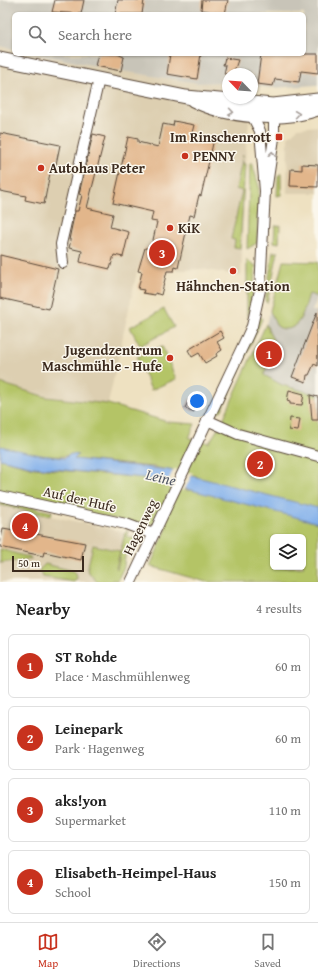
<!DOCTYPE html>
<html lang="en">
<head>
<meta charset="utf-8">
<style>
	body { margin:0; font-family:"Gentium Book Plus",serif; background:#f6f6f6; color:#222 }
	.controls { position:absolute; right:12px; bottom:12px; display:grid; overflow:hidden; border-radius:6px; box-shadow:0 1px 3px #0004 }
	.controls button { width:36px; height:36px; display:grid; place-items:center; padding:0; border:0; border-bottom:1px solid #e0e0e0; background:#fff; color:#222; font:20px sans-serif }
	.compass { position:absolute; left:222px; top:68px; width:36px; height:36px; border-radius:50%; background:#fff; box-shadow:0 1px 3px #0004; rotate:295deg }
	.scale { position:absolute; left:12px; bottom:10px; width:72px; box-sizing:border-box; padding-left:4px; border:2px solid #3b2a1e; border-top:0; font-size:11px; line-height:14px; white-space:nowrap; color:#3b2a1e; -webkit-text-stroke:3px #fbf7ec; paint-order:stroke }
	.you { position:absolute; left:197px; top:401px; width:14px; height:14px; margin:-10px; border:3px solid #fff; border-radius:50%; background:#1a73e8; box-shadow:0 0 0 6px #1a73e833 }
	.badge { display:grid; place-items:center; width:26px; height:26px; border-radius:50%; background:#c8321e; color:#fff; font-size:13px; font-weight:700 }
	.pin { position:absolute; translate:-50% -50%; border:2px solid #fff; box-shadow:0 1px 4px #0006 }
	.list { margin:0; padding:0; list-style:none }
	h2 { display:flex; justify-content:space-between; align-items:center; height:52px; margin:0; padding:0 16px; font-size:17px }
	h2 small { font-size:13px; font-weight:400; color:#767676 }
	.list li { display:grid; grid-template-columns:26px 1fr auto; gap:12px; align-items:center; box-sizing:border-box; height:64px; margin:0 8px 8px; padding:0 8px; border:1px solid #e0e0e0; border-radius:6px }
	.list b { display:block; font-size:15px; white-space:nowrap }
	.list p { margin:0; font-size:13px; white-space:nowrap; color:#767676 }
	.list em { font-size:13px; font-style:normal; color:#767676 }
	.icon { flex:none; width:22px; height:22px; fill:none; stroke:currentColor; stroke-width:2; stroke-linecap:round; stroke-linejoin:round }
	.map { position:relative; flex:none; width:318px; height:582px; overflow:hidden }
	.search { position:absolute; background:#fff; box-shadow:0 1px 3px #0004; left:12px; right:12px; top:12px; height:44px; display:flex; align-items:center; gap:10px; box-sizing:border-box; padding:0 14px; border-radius:6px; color:#767676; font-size:15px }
	.sheet { height:340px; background:#fff }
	nav { display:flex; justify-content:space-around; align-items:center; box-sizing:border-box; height:56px; border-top:1px solid #e0e0e0; background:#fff; font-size:11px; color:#767676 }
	nav a { display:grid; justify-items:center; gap:2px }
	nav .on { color:#c8321e }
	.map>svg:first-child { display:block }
</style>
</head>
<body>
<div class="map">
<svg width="318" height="582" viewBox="0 0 318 582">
	<rect width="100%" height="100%" fill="#fbf7ec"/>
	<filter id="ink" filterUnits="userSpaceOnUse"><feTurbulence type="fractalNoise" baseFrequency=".025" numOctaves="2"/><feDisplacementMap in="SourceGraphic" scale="8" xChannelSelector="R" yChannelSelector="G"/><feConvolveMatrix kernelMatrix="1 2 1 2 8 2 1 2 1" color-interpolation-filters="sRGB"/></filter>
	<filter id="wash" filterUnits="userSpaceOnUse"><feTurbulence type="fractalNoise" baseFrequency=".012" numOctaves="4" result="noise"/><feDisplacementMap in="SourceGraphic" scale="16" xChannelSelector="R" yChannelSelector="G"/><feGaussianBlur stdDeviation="0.9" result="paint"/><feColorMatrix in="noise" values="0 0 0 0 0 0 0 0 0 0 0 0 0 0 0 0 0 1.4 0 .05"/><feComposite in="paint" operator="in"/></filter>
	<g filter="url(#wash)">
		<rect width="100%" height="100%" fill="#eee1c1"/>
		<path fill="#ddcfb1" d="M0,46L14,49V54H36L121,71L197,83L228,82V98H252V85H254L246,145L241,276L202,269L159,271L138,267L108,404L46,397L0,383Z
			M318,126V193H287L288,137L298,128Z
			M0,505L125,532L115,582H0Z"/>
		<path fill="#c8c4b8" d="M0,0H318V85L270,88L252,85V74H228V82L197,83L121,71L36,54H304V14H14V49L0,46Z
			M309,294L318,297L312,311H318V395L282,385L264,375L276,347L266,324L270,311L277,326L283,329L294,327Z"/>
		<path fill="#b4c466" stroke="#787742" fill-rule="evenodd" d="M243,155L242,164H245L240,248L234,247L235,240L231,239L242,191L236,189Z
			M250,163H252L259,186L257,243L247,249Z
			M281,173V195L277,196L278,176Z
			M280,225L279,243L274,242L275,226Z
			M273,252H278L267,303L265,301Z
			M247,260L256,266L252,300L247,318Z
			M283,261L318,262V297L309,294C305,306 301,329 286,329C283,329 279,328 277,326C274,322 272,315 270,311Z
			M164,309L174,327L140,346L130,327Z
			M259,315L262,319L222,410L216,414L248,347Z
			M266,324L276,347L264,375L282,385L318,395V582H206L150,566L167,528L148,523L146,526L0,494V459L34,468L145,478L190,491L197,476L154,467L73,459L77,455L71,454C58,461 16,451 0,446V383L46,397L108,404L168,422L195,424L189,438L209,443L222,422ZM273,537H303V567H273Z
			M162,346L176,379L151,390L137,357Z
			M0,500L52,512L51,516L0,505Z
			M128,530L127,536L133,539L137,533L140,535L137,541L129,548L125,556L124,567L117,581L113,580L111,582H97L87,570L93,545L120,551L116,568L117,569L125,532Z
			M0,549L31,558V559L0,563Z
			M45,564L74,571L76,573L77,578L74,582L43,577L39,570Z"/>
		<path fill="#80afeb" stroke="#5e6c84" d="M0,446L40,455L64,458L71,454L78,455L74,459L169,470L318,508V523L145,478L34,467L0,459Z"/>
		<path fill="#eee1c1" d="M174,469L193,473L184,491L165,486Z"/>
		<g id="blocks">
			<path fill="#e2b68b" d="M55,0H84L81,14L52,12Z
				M118,0H144L142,14H115Z
				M202,0H228L225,14L201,10Z
				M98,54H117L124,57L121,71L95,66Z
				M170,54H201L197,79L167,74Z
				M261,54H318V73L301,71L299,82L275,79L273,86L257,84Z
				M225,58L238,60L233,74H224L226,65H223Z
				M174,121L194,125L192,133L214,139L201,196L199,195L194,216L190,215L178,268L175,267L174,271H167L161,295L155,293V295L143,293L144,290L138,289L142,272L138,271L145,248L151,249L157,222L151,221L153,212L113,203L128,137L138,139V142L158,147L163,124L173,126Z
				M0,133L60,145L54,174L50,173L44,204L25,200L26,196L0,191Z
				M93,134L105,137L87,208L113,214L110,227L129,232L123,257L114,255L110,269L80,262L82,251L69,248L71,240H69L75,211H78L82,195L79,194Z
				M302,164L318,165V187L290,186L291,169L302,170Z
				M0,255L58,269L49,309L0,298Z
				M317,312L318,366L314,364L309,375H307L306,382L292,377Z
				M220,331L224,338L217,342L222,350L216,354L217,356L205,363L199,353L192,357L188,350Z
				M289,390L304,394L302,405L290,404V402L287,401Z
				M310,395L318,397V420H312Z
				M190,398L198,402L194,412L185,408Z
				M290,418L300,419L298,431L289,430Z
				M3,528L85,543L81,560L44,552L43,556L0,547Z"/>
		</g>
	</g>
	<g filter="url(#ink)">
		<use href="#blocks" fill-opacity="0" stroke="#564536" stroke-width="1"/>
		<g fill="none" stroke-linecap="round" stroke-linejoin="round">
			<g stroke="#564536" stroke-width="12">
				<path id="minor" d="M267,185L274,138V110
					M63,263L61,244L99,79
					M207,420L238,434L318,456
					M0,496L126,524L153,534
					M131,582L247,337L252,326L260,290L265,191L260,131L249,110"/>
			</g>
			<g stroke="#564536" stroke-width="15">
				<path id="major" d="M0,59L186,97L273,105L318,100
					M193,100C226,117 282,122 318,109"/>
			</g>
			<use href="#minor" stroke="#fff" stroke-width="10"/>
			<use href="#major" stroke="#fff" stroke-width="13"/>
		</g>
		<defs><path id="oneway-chevron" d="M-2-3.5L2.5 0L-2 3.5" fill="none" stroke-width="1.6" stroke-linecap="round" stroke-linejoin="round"/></defs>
		<g stroke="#a79f9a">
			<use href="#oneway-chevron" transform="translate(231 112) rotate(8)"/>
			<use href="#oneway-chevron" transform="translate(297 114) rotate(-8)"/>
			<use href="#oneway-chevron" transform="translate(272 154) rotate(-84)"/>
		</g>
	</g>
	<g fill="#c8321e" stroke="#fbf7ec" stroke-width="1.5">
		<rect x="275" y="133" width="8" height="8" rx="2"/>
		<circle cx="185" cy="156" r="4"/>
		<circle cx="41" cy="168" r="4"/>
		<circle cx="170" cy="228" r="4"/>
		<circle cx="233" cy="271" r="4"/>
		<circle cx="170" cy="358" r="4"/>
	</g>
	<g text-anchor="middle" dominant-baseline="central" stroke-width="3" stroke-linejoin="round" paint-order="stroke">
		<g font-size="14" font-weight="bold" fill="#3b2a1e" stroke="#fbf7ec" text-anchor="start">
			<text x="271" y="137" text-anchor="end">Im Rinschenrott</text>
			<text x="193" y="156">PENNY</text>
			<text x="49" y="168">Autohaus Peter</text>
			<text x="178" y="228">KiK</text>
			<text x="233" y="286" text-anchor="middle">Hähnchen-Station</text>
			<text x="162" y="350" text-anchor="end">Jugendzentrum<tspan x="162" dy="16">Maschmühle - Hufe</tspan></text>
		</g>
		<g font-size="14" fill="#3b2a1e" stroke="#fbf7ec">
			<text transform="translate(80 499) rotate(13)">Auf der Hufe</text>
			<text transform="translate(140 527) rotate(-64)">Hagenweg</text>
		</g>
		<g font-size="15" font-style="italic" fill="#535966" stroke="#fbf7ec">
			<text transform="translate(161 477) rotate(13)">Leine</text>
		</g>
	</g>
</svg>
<div class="controls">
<button><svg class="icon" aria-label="layers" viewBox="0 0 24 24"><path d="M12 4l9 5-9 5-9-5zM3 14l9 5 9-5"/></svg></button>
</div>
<svg class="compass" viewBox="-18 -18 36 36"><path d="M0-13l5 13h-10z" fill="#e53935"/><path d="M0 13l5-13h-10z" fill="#767676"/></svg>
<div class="scale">50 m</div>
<div class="you"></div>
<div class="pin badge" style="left:269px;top:354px">1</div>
<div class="pin badge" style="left:260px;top:464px">2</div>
<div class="pin badge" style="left:162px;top:253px">3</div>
<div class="pin badge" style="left:25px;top:526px">4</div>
<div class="search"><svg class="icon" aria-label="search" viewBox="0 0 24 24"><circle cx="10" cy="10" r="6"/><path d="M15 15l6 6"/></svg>Search here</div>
</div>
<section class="sheet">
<h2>Nearby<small>4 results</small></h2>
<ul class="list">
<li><span class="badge">1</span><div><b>ST Rohde</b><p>Place · Maschmühlenweg</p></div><em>60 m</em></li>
<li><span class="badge">2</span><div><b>Leinepark</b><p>Park · Hagenweg</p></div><em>60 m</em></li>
<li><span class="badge">3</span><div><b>aks!yon</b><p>Supermarket</p></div><em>110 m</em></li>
<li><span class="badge">4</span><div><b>Elisabeth-Heimpel-Haus</b><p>School</p></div><em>150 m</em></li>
</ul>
</section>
<nav>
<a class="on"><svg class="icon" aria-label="map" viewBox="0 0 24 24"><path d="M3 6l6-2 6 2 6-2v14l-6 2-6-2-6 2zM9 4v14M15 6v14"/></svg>Map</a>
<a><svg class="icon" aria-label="directions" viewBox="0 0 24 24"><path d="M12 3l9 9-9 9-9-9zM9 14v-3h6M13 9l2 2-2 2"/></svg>Directions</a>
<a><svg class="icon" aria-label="saved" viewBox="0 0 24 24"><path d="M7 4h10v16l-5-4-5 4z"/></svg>Saved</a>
</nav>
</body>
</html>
